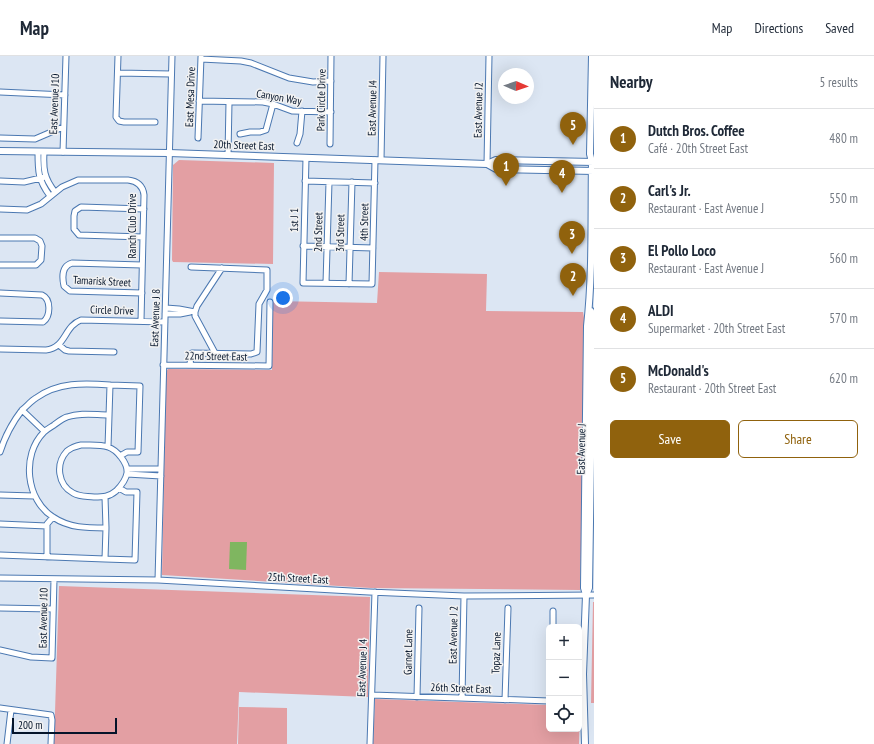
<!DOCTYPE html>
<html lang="en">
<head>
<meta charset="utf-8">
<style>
	body { margin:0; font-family:"PT Sans Narrow",sans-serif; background:#f2f2f3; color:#1f2937 }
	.controls { position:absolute; right:12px; bottom:12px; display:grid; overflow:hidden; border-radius:6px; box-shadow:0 4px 16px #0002 }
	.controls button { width:36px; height:36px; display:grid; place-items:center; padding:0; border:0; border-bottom:1px solid #e0e1e3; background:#fff; color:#1f2937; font:20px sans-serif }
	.compass { position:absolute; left:498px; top:12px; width:36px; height:36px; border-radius:50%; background:#fff; box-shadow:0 4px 16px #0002; rotate:92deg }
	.scale { position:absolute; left:12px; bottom:10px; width:105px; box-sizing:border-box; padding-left:4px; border:2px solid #04142a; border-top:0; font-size:11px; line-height:14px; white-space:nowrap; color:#04142a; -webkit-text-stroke:3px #f2f2f2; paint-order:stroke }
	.you { position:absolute; left:283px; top:242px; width:14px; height:14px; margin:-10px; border:3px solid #fff; border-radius:50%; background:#1a73e8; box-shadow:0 0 0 6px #1a73e833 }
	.badge { display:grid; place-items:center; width:26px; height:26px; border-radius:50%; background:#90620d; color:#fff; font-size:13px; font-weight:700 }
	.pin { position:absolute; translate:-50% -33px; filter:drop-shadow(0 1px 2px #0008) }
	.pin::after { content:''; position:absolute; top:21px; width:14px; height:12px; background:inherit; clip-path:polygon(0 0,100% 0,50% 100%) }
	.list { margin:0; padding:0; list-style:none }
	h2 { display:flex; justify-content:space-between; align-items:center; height:52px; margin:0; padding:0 16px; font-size:17px }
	h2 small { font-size:13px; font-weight:400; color:#747a83 }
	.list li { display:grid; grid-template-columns:26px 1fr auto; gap:12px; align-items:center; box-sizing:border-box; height:60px; padding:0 16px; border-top:1px solid #e0e1e3 }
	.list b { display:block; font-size:15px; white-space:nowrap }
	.list p { margin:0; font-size:13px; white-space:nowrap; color:#747a83 }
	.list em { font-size:13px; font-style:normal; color:#747a83 }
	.actions { display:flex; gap:8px; padding:12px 16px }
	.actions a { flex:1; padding:9px 0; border:1px solid #90620d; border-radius:6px; text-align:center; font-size:14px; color:#90620d }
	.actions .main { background:#90620d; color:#fff }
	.icon { flex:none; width:22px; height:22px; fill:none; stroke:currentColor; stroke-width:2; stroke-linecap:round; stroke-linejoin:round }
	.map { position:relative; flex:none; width:594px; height:688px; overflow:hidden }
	header { display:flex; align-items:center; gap:24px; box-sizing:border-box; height:56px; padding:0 20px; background:#fff; border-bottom:1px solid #e0e1e3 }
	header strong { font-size:19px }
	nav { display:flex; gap:22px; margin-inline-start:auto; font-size:14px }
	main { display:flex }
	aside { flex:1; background:#fff }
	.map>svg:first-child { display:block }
</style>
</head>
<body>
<header>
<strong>Map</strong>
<nav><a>Map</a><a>Directions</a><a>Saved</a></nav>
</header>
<main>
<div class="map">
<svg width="594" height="688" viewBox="0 0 594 688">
	<rect width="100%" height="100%" fill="#dce6f3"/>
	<path fill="#e39fa3" d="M179,104L274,107L273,208L173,206L172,204L173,109Z
		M379,216L487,218L486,255L583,256L586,273L580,534L371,532L162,519L166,316L168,313L272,314L273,245L377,247Z
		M59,530L370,541L368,641L239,636L237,688H54Z
		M593,546H594V647H591Z
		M375,643L549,649V673H579V650H580L579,688H373Z
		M239,651L287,652V688H238Z"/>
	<path fill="#7fb660" d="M230,486H247L246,514L229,513Z"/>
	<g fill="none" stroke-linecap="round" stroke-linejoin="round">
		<g stroke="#4b78b1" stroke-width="7">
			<path id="minor" d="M118,0L116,61L119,65L124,66H155
				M201,3L241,5L251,7L289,22L313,26L331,25
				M118,17L171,18
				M0,36L65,39
				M199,45L263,46L273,48L292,55L331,56
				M240,78L250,76H260L266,74L273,48
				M0,82L35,83L63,71
				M198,82L201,1
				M297,87L300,78L302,55
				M330,88L331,0
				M38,96C38,115 38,124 50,140
				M44,96C43,113 44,122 55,136
				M63,96L66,0
				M228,99L229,46
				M306,102L303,227L372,228L375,104
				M381,104L383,0
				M487,108L489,0
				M0,125L24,126L45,121
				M305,125L375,127
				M0,153L27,154L41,148L62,131L78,124H128C137,125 143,130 144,139L141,265
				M143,181L79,179L74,173V160L75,155L81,151L144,153
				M0,182H35L40,185L42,190L41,204L36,209H0
				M303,190L373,192
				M326,227L329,126
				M349,228L352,126
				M0,237L42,239C51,243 51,260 43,266L0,265
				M142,237L70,235L64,230C62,221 62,210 72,207L142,209
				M166,252L179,253L195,256
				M165,258H180L190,256
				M59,289L65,294L69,295L114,296
				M0,293L46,294C66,292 64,270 81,264L165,266
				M215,297L195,260V256L197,250L222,212
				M163,309L269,310L270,246
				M190,309L191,298L192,297L251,298L257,296L259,248L267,234V214L191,211
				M22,354C27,350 31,345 36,342C58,326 84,327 110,329
				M81,389C90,389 100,388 108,391C117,394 128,407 127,417C126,423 121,430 116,435C109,441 103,441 94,441C86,440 80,441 73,437C58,429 55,408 67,395C71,392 76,390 81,389Z
				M108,391L110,329L140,330L138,396H127L120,400
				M0,396C5,380 12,367 22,354L44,375
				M127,413H161
				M127,418L161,420
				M0,439L34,440
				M105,441L106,472C87,472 69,472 53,461C26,444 21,399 44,376C47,373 51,371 54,369C58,366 63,362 67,361C81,356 95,359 109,359
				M0,468L47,470
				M0,499L105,503L106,472
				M47,501V468L53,461
				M105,503L135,504L137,436H126L119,432
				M0,522L158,524L369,536L464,540L594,539
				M158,524L172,0
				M0,552L53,553
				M553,571V555
				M0,594L31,601L52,602L54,523
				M372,639L549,645
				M417,641L419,552
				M462,642L464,540
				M505,644L508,552
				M0,652L51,659L52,664L51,688
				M7,688L11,654
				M370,688L375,536"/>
		</g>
		<g stroke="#4b78b1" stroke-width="8">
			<path id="major" d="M0,95L169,97L487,108L496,104L594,106
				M487,108L496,113L594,115
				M586,539L584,532L587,270C593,216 591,160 592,106L590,98L592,0
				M585,688L583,618L586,539L589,532L593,270L591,255"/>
		</g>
		<use href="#minor" stroke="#fff" stroke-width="5"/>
		<use href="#major" stroke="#fff" stroke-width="6"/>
	</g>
	<g text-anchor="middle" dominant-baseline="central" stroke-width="3" stroke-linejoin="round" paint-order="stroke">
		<g font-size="11" fill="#04142a" stroke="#f2f2f2">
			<text transform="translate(190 41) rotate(-88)">East Mesa Drive</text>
			<text transform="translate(279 41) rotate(10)">Canyon Way</text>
			<text transform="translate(321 44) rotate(-89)">Park Circle Drive</text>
			<text transform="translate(54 48) rotate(-88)">East Avenue J10</text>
			<text transform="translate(372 52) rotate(-89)">East Avenue J4</text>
			<text transform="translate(478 54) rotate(-89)">East Avenue J2</text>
			<text transform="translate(244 89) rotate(2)">20th Street East</text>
			<text transform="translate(294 164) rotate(-89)">1st J 1</text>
			<text transform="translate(364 166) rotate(-89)">4th Street</text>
			<text transform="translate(132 170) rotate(-90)">Ranch Club Drive</text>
			<text transform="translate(318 176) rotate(-89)">2nd Street</text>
			<text transform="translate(340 177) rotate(-89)">3rd Street</text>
			<text transform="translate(102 225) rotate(3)">Tamarisk Street</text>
			<text transform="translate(112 254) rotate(2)">Circle Drive</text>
			<text transform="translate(155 262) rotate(-88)">East Avenue J 8</text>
			<text transform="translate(216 300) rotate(1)">22nd Street East</text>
			<text transform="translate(581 393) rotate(-89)">East Avenue J</text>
			<text transform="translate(298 522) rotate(3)">25th Street East</text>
			<text transform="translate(43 562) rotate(-89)">East Avenue J10</text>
			<text transform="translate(453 579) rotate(-89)">East Avenue J 2</text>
			<text transform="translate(408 596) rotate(-89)">Garnet Lane</text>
			<text transform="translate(496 597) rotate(-88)">Topaz Lane</text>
			<text transform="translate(362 612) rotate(-88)">East Avenue J 4</text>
			<text transform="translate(461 632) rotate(2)">26th Street East</text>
		</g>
	</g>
</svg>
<div class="controls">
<button>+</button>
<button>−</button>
<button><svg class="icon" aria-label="locate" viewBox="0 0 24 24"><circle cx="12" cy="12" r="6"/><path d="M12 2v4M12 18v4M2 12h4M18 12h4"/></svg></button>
</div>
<svg class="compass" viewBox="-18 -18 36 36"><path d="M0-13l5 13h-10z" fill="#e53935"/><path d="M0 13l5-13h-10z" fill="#747a83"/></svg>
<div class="scale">200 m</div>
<div class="you"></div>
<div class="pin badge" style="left:506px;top:130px">1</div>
<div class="pin badge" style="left:573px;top:240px">2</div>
<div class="pin badge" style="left:572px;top:198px">3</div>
<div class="pin badge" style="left:562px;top:137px">4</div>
<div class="pin badge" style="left:573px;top:89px">5</div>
</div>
<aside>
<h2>Nearby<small>5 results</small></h2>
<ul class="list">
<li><span class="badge">1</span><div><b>Dutch Bros. Coffee</b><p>Café · 20th Street East</p></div><em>480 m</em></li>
<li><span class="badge">2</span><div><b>Carl's Jr.</b><p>Restaurant · East Avenue J</p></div><em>550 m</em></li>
<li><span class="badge">3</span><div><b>El Pollo Loco</b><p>Restaurant · East Avenue J</p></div><em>560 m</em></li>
<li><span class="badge">4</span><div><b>ALDI</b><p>Supermarket · 20th Street East</p></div><em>570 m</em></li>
<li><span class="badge">5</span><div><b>McDonald's</b><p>Restaurant · 20th Street East</p></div><em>620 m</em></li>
</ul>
<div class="actions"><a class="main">Save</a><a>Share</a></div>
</aside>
</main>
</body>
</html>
